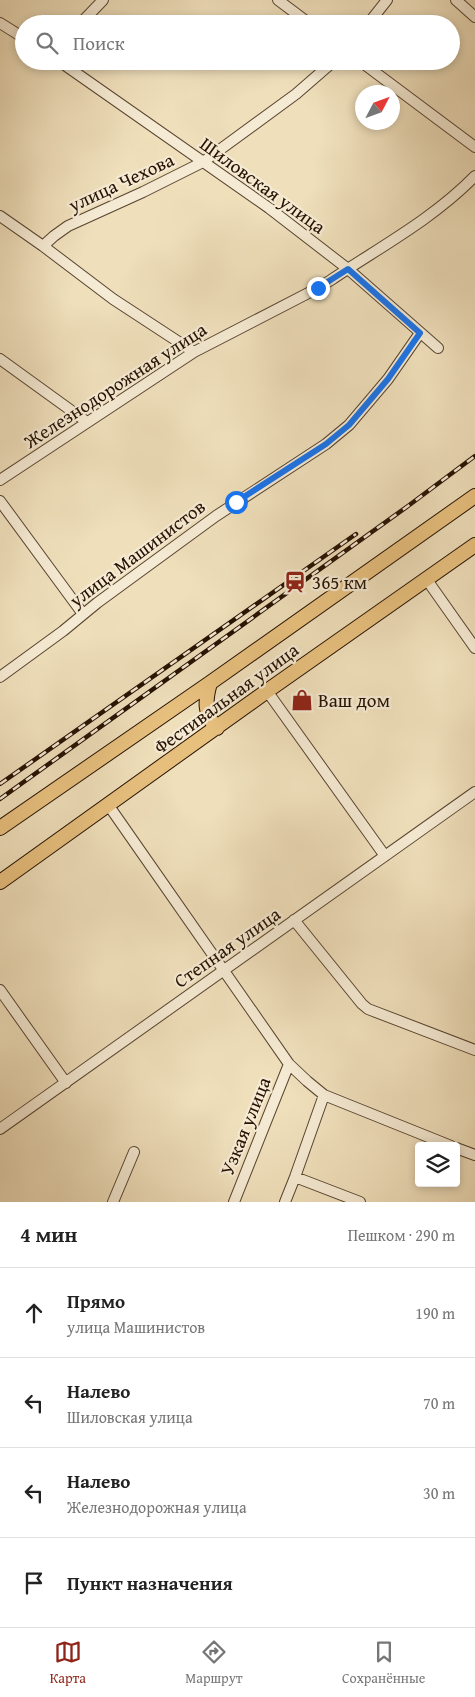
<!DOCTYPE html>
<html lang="ru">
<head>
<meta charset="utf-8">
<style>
	body { margin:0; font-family:"Gentium Book Plus",serif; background:#f6f6f6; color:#222 }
	.controls { position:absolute; right:15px; bottom:15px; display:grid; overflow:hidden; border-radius:5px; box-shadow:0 2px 8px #0003 }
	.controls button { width:45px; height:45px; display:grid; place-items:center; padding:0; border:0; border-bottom:1px solid #e0e0e0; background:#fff; color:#222; font:25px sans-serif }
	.compass { position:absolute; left:355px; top:85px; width:45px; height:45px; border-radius:50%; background:#fff; box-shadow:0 2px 8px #0003; rotate:49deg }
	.stop { position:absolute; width:15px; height:15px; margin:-11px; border:4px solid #1a73e8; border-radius:50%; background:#fff }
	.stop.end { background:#1a73e8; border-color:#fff; box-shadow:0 1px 5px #0008 }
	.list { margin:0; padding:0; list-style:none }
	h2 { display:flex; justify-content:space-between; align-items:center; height:65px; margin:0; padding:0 20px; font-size:21px }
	h2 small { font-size:16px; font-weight:400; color:#767676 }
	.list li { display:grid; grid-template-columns:32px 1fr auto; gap:15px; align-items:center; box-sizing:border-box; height:90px; padding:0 20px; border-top:1px solid #e0e0e0 }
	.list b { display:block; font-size:19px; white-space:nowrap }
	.list p { margin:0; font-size:16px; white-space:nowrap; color:#767676 }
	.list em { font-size:16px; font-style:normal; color:#767676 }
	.icon { flex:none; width:28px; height:28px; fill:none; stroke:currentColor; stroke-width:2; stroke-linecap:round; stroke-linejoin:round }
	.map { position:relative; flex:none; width:475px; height:1202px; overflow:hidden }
	.search { position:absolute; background:#fff; box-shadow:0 2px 8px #0003; left:15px; right:15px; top:15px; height:55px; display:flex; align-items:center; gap:12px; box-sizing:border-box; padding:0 18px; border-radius:28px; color:#767676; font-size:19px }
	.sheet { height:425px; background:#fff }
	nav { display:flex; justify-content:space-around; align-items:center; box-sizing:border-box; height:70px; border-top:1px solid #e0e0e0; background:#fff; font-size:14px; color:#767676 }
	nav a { display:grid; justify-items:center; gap:2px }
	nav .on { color:#8f2418 }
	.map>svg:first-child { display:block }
</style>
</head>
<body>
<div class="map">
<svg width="475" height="1202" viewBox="0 0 475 1202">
	<rect width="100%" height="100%" fill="#efdfbb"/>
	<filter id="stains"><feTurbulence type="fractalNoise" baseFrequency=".004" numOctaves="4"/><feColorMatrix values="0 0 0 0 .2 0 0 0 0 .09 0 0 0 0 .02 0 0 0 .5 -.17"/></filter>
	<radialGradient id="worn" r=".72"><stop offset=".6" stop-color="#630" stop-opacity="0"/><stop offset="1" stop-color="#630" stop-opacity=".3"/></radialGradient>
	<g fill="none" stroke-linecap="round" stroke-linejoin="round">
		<g stroke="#584430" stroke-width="12">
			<path id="minor" d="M278,0L310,24
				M456,0L475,17
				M0,23L24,38
				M80,24L103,0
				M368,24L387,0
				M59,61L269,208L348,269L438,348
				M360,61L475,147
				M0,216L43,246L113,299L194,352
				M43,246L54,236L68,226L143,192L203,162L296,94L334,61
				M0,359L87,422
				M0,480L194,352L318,288L331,280C380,247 433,219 475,176
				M0,501L83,614
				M427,580L475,648
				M0,677L63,631L97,603L216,516L326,444L349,425L388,379L420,333
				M267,691L385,856
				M109,806L289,1064L307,1081L324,1095L451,1146
				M294,920L362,1004L368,1009L475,1050
				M0,990L66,1083
				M0,1129L475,792
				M456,1148L475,1155
				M295,1177L360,1202
				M113,1202L134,1152
				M234,1202L289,1064
				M285,1202L295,1177L324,1095"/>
		</g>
		<g stroke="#261102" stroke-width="16">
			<path id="major" d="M210,683C205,700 204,715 217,728
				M0,828L210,683L475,496
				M0,882L267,691L475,545"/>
		</g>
		<use href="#minor" stroke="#f5ead3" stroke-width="10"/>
		<use href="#major" stroke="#e8c07e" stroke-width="14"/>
		<g stroke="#261102" stroke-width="4.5">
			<path id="rail" d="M0,784L356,534
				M0,799L408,506L475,456"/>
		</g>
		<use href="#rail" stroke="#f5ead3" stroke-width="2.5" stroke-dasharray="8" stroke-linecap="butt"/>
	</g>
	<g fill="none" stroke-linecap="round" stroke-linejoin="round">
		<path stroke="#1a73e8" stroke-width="6" d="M236,502L326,444L349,425L388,379L420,333L348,269L318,288"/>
	</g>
	<defs>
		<g id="station-bare" transform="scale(1.725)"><path d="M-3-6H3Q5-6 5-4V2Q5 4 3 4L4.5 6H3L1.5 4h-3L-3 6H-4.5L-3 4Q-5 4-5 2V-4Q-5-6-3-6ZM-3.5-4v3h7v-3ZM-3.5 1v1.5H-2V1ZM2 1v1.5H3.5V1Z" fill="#8f2418" stroke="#f5ead3" stroke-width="2.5" paint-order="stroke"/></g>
		<g id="shop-bare" transform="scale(1.725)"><path d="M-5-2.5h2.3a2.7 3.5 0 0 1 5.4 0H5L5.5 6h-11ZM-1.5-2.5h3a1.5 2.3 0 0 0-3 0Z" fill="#8f2418" stroke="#f5ead3" stroke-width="2.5" paint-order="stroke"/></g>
	</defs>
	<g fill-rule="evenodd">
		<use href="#station-bare" x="295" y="582"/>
		<use href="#shop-bare" x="302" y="700"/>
	</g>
	<g text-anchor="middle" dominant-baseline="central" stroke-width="4.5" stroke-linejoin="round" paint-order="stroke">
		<g font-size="19" fill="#261102" stroke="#f5ead3">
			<text transform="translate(121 182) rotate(-25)">улица Чехова</text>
			<text transform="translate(263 185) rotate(36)">Шиловская улица</text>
			<text transform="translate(115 385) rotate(-33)">Железнодорожная улица</text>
			<text transform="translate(137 553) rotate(-37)">улица Машинистов</text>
			<text transform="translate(226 698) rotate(-36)">Фестивальная улица</text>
			<text transform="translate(227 947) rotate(-35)">Степная улица</text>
			<text transform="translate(245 1126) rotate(-68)">Узкая улица</text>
		</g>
		<g font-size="19" fill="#261102" stroke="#f5ead3" text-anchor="start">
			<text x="312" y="582">365 км</text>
			<text x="318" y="700">Ваш дом</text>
		</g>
	</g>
	<rect width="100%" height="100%" filter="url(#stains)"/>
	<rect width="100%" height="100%" fill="url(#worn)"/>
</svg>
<div class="controls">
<button><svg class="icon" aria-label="layers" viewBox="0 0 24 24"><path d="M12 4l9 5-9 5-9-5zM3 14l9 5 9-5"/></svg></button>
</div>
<svg class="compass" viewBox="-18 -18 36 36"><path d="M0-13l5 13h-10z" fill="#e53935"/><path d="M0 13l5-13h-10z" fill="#767676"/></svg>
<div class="stop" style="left:236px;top:502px"></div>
<div class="stop end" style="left:318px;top:288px"></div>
<div class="search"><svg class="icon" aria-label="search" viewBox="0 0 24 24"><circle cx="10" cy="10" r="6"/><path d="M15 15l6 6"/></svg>Поиск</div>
</div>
<section class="sheet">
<h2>4 мин<small>Пешком · 290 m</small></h2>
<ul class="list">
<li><svg class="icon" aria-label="ahead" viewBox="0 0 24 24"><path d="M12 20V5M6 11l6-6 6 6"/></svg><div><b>Прямо</b><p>улица Машинистов</p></div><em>190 m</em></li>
<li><svg class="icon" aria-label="left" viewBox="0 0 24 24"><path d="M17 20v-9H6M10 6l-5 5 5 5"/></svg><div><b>Налево</b><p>Шиловская улица</p></div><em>70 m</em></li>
<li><svg class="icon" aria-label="left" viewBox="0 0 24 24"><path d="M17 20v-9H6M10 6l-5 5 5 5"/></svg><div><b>Налево</b><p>Железнодорожная улица</p></div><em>30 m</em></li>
<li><svg class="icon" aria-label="arrive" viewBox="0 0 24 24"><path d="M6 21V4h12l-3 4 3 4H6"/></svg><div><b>Пункт назначения</b></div></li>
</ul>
</section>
<nav>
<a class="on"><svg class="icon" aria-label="map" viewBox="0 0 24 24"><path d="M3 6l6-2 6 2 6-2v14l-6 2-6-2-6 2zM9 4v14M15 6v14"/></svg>Карта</a>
<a><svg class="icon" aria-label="directions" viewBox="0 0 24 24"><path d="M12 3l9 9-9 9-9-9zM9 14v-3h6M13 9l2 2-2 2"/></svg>Маршрут</a>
<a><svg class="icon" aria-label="saved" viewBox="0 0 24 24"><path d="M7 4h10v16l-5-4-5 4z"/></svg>Сохранённые</a>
</nav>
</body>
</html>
